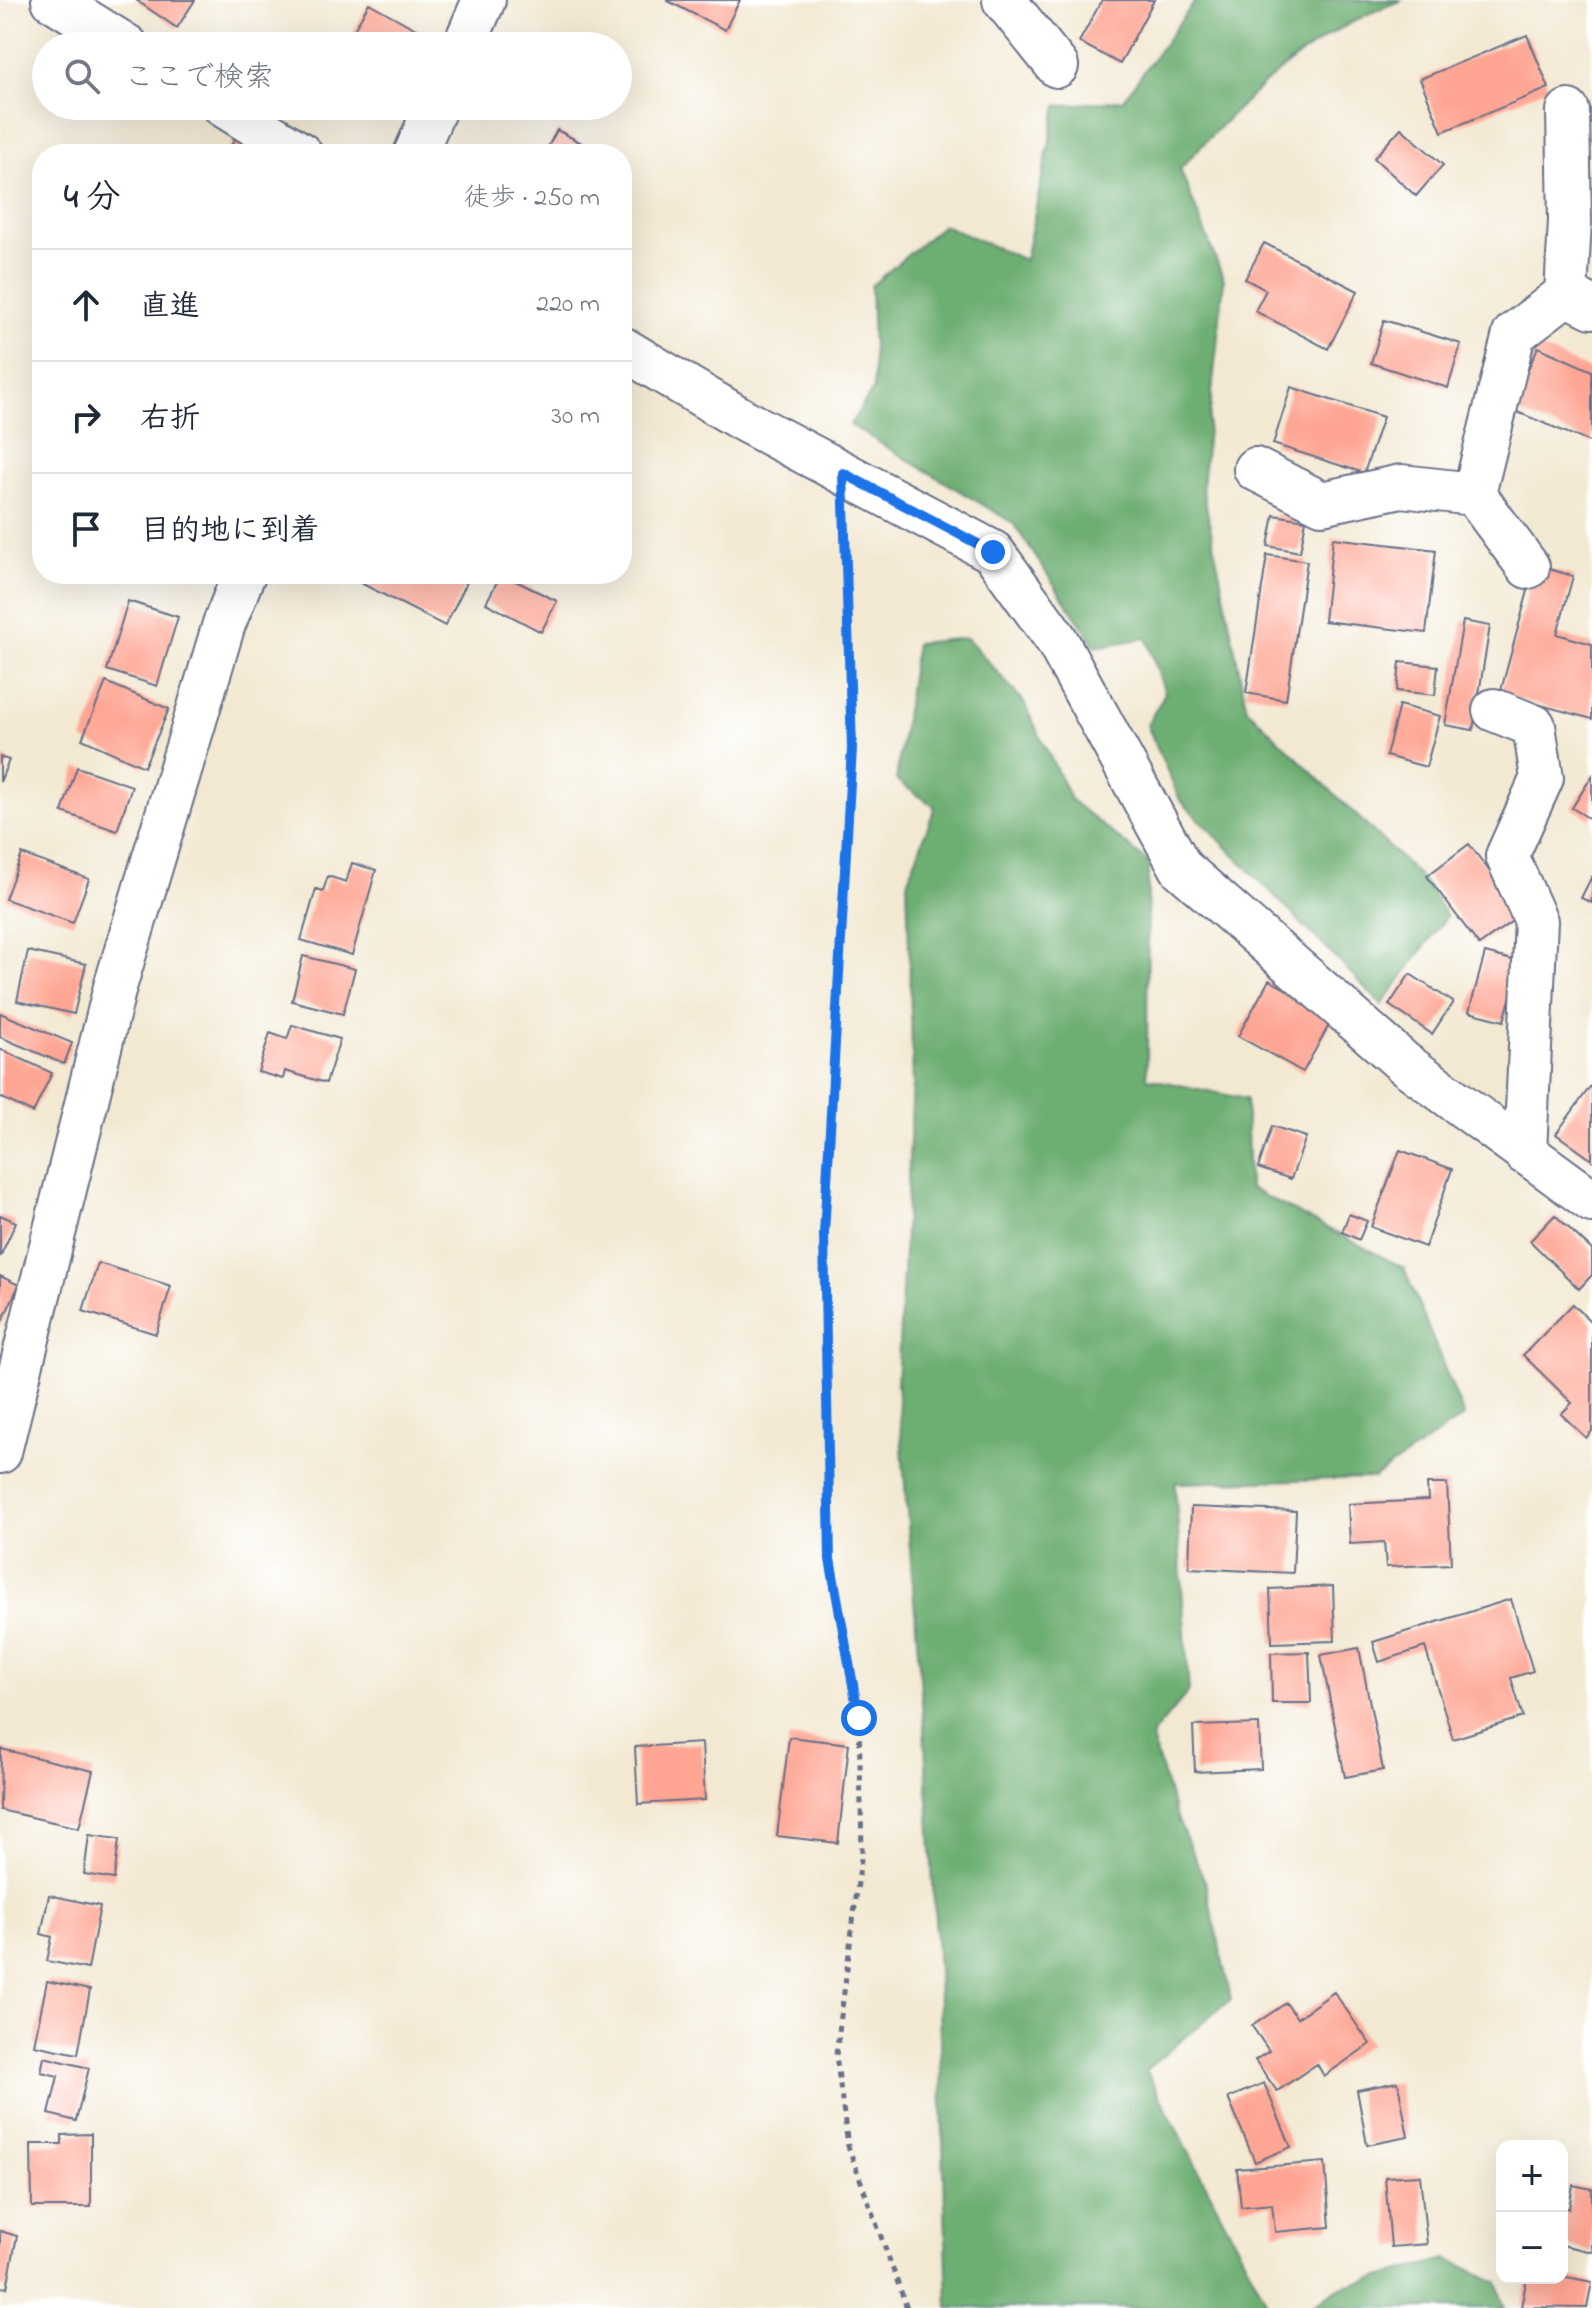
<!DOCTYPE html>
<html lang="ja">
<head>
<meta charset="utf-8">
<style>
	body { margin:0; font-family:"Indie Flower","Klee One",sans-serif; background:#f2f2f3; color:#1f2937 }
	.controls { position:absolute; right:24px; bottom:24px; display:grid; overflow:hidden; border-radius:16px; box-shadow:0 8px 32px #0002 }
	.controls button { width:72px; height:72px; display:grid; place-items:center; padding:0; border:0; border-bottom:2px solid #e0e1e3; background:#fff; color:#1f2937; font:40px sans-serif }
	.stop { position:absolute; width:24px; height:24px; margin:-18px; border:6px solid #1a73e8; border-radius:50%; background:#fff }
	.stop.end { background:#1a73e8; border-color:#fff; box-shadow:0 2px 8px #0008 }
	.list { margin:0; padding:0; list-style:none }
	h2 { display:flex; justify-content:space-between; align-items:center; height:104px; margin:0; padding:0 32px; font-size:34px }
	h2 small { font-size:26px; font-weight:400; color:#747a83 }
	.list li { display:grid; grid-template-columns:52px 1fr auto; gap:24px; align-items:center; box-sizing:border-box; height:112px; padding:0 32px; border-top:2px solid #e0e1e3 }
	.list b { display:block; font-size:30px; white-space:nowrap }
	.list em { font-size:26px; font-style:normal; color:#747a83 }
	.icon { flex:none; width:44px; height:44px; fill:none; stroke:currentColor; stroke-width:2; stroke-linecap:round; stroke-linejoin:round }
	.map { position:relative; flex:none; width:1592px; height:2308px; overflow:hidden }
	.search { position:absolute; background:#fff; box-shadow:0 8px 32px #0002; left:32px; top:32px; width:600px; height:88px; display:flex; align-items:center; gap:20px; box-sizing:border-box; padding:0 28px; border-radius:44px; color:#747a83; font-size:30px }
	.panel { position:absolute; background:#fff; box-shadow:0 8px 32px #0002; left:32px; top:144px; width:600px; height:440px; border-radius:32px }
	.map>svg:first-child { display:block }
</style>
</head>
<body>
<div class="map">
<svg width="1592" height="2308" viewBox="0 0 1592 2308">
	<rect width="100%" height="100%" fill="#fff"/>
	<filter id="ink" filterUnits="userSpaceOnUse"><feTurbulence type="fractalNoise" baseFrequency=".0125" numOctaves="2"/><feDisplacementMap in="SourceGraphic" scale="16" xChannelSelector="R" yChannelSelector="G"/><feConvolveMatrix kernelMatrix="1 2 1 2 8 2 1 2 1" color-interpolation-filters="sRGB"/></filter>
	<filter id="wash" filterUnits="userSpaceOnUse"><feTurbulence type="fractalNoise" baseFrequency=".006" numOctaves="4" result="noise"/><feDisplacementMap in="SourceGraphic" scale="32" xChannelSelector="R" yChannelSelector="G"/><feGaussianBlur stdDeviation="1.8" result="paint"/><feColorMatrix in="noise" values="0 0 0 0 0 0 0 0 0 0 0 0 0 0 0 0 0 1.4 0 .05"/><feComposite in="paint" operator="in"/></filter>
	<g filter="url(#wash)">
		<rect width="100%" height="100%" fill="#f3e9d3"/>
		<path fill="#6dae72" stroke="#446e68" stroke-width="2" d="M1196,0H1403C1306,34 1248,96 1180,169L1224,280L1202,486L1247,709L1421,878L1447,916L1382,1005L1180,800L1147,725L1165,693L1146,638L1096,647L1013,523L850,425L874,388L871,286L943,225L1025,260L1057,106L1123,100Z
			M967,638L1023,701L1071,800L1148,862L1147,1078L1246,1099L1249,1188L1404,1268L1464,1416L1374,1478L1175,1483L1189,1691L1151,1736L1175,1813L1205,1881L1231,1999L1146,2070L1270,2308H948L938,1972L924,1728L897,1384L913,1084L907,883L935,807L896,780L916,643Z
			M1447,2259L1497,2282L1504,2308H1308L1341,2287Z"/>
		<g id="blocks">
			<path fill="#fea593" d="M136,0H195L177,28Z
				M666,0H740L725,30Z
				M1102,0H1154L1120,64L1079,42Z
				M369,3L437,41L435,46H345Z
				M1527,35L1549,88L1442,132L1420,79Z
				M1401,128L1443,165L1416,196L1374,158Z
				M557,130L602,154H544Z
				M236,136L271,154H227Z
				M1264,243L1358,291L1328,349L1255,311L1266,290L1245,279Z
				M1384,320L1461,344L1448,388L1371,363Z
				M1538,347L1592,371V443L1510,409Z
				M1291,387L1383,417L1364,473L1273,444Z
				M1274,515L1306,520L1300,552L1268,546Z
				M1333,538L1436,550L1426,633L1324,621Z
				M1267,555L1307,561L1286,700L1246,693Z
				M1535,565L1573,576L1557,634L1592,644V719L1500,694Z
				M343,574H471L445,626Z
				M501,574L557,601L541,632L486,603Z
				M128,601L178,617L157,686L107,670Z
				M1463,621L1490,626L1473,730L1445,725Z
				M1400,662L1438,666L1435,695L1397,691Z
				M106,682L169,709L144,767L82,739Z
				M1399,705L1440,716L1426,767L1386,756Z
				M0,757L9,760L0,782Z
				M77,767L132,786L117,831L62,812Z
				M1592,776V820L1572,808Z
				M1469,844L1522,914L1479,945L1427,876Z
				M22,854L89,879L73,923L5,899Z
				M352,863L376,870L352,955L301,940L316,889L323,891L328,876L346,882Z
				M1592,876V903L1581,898Z
				M28,951L86,964L74,1014L17,1001Z
				M1485,953L1520,962L1504,1021L1469,1012Z
				M303,956L355,969L343,1014L292,1001Z
				M1410,974L1453,1002L1432,1034L1389,1005Z
				M1269,980L1334,1016L1303,1072L1238,1036Z
				M0,1013L72,1043L64,1064L0,1037Z
				M292,1025L340,1039L326,1083L285,1071L283,1079L258,1072L270,1033L287,1039Z
				M0,1049L52,1073L33,1113L0,1097Z
				M1592,1084V1160L1556,1134Z
				M1272,1126L1306,1137L1291,1179L1258,1168Z
				M1400,1150L1452,1169L1425,1247L1371,1227Z
				M1349,1214L1367,1221L1359,1240L1342,1232Z
				M0,1215L16,1222L0,1257Z
				M1555,1215L1592,1250V1275L1579,1289L1530,1241Z
				M98,1263L171,1286L156,1334L83,1311Z
				M0,1276L19,1285L0,1326Z
				M1573,1304L1592,1323V1431L1586,1438L1561,1414L1572,1403L1523,1355Z
				M1427,1484H1447L1451,1564L1386,1567L1384,1542L1350,1544L1348,1504L1428,1500Z
				M1191,1507L1296,1511L1293,1573L1189,1568Z
				M1333,1586L1335,1641L1272,1643L1270,1589Z
				M1511,1599L1533,1671L1511,1678L1523,1717L1453,1739L1425,1647L1379,1662L1373,1642Z
				M1359,1648L1383,1770L1345,1777L1321,1655Z
				M1309,1652L1311,1703H1272L1271,1653Z
				M1259,1724L1261,1769L1195,1772L1193,1726Z
				M789,1737L849,1744L838,1843L777,1836Z
				M702,1743L705,1800L638,1804L635,1747Z
				M1,1749L93,1771L79,1828L0,1810Z
				M89,1835L119,1839L114,1879L84,1874Z
				M49,1895L100,1906L88,1969L47,1961L52,1937L41,1934Z
				M47,1981L90,1990L78,2054L34,2045Z
				M1334,1992L1370,2044L1324,2076L1317,2064L1277,2091L1255,2060L1269,2051L1252,2026L1286,2003L1297,2018Z
				M44,2057L89,2068L76,2121L49,2114L58,2076L41,2072Z
				M1398,2082L1408,2137L1367,2145L1357,2090Z
				M1264,2083L1291,2147L1255,2162L1228,2098Z
				M91,2134V2207H32L31,2144H62V2135Z
				M1325,2162L1330,2227L1275,2232L1272,2204L1241,2207L1237,2169Z
				M1420,2175L1427,2244L1391,2247L1385,2177Z
				M1573,2185L1592,2189V2252L1562,2245V2207L1569,2209Z
				M0,2231L17,2236L7,2288L0,2287Z
				M1562,2276L1592,2282L1587,2308L1521,2307L1527,2278Z"/>
		</g>
	</g>
	<g filter="url(#ink)">
		<use href="#blocks" fill-opacity="0" stroke="#677087" stroke-width="2"/>
		<g fill="none" stroke-linecap="round" stroke-linejoin="round">
			<g stroke="#677087" stroke-width="46">
				<path id="minor" d="M53,0L127,46
					M1004,0L1057,66
					M464,46L484,0
					M224,106L301,154
					M1568,111L1570,221L1566,294L1592,307
					M415,154L436,106
					M622,348L743,420L993,552L1056,639L1181,868L1404,1063L1592,1201
					M1255,469L1322,503L1401,486L1474,494L1514,334L1566,294
					M1474,494L1528,567
					M1494,710L1534,726L1542,778L1507,856L1536,921L1525,1153
					M0,1452L115,987L224,624L244,574"/>
			</g>
			<path stroke="#677087" stroke-width="5" stroke-dasharray="6 6" stroke-linecap="butt" d="M844,518L852,748L824,1234L830,1559L859,1718L862,1851L836,2055L848,2146L907,2308"/>
			<use href="#minor" stroke="#fff" stroke-width="42"/>
		</g>
	</g>
	<g fill="none" stroke-linecap="round" stroke-linejoin="round" filter="url(#ink)">
		<path stroke="#1a73e8" stroke-width="10" d="M859,1718L830,1559L824,1234L852,748L843,473L993,552"/>
	</g>
</svg>
<div class="controls">
<button>+</button>
<button>−</button>
</div>
<div class="stop" style="left:859px;top:1718px"></div>
<div class="stop end" style="left:993px;top:552px"></div>
<div class="search"><svg class="icon" aria-label="search" viewBox="0 0 24 24"><circle cx="10" cy="10" r="6"/><path d="M15 15l6 6"/></svg>ここで検索</div>
<section class="panel">
<h2>4 分<small>徒歩 · 250 m</small></h2>
<ul class="list">
<li><svg class="icon" aria-label="ahead" viewBox="0 0 24 24"><path d="M12 20V5M6 11l6-6 6 6"/></svg><div><b>直進</b></div><em>220 m</em></li>
<li><svg class="icon" aria-label="right" viewBox="0 0 24 24"><path d="M7 20v-9h11M14 6l5 5-5 5"/></svg><div><b>右折</b></div><em>30 m</em></li>
<li><svg class="icon" aria-label="arrive" viewBox="0 0 24 24"><path d="M6 21V4h12l-3 4 3 4H6"/></svg><div><b>目的地に到着</b></div></li>
</ul>
</section>
</div>
</body>
</html>
